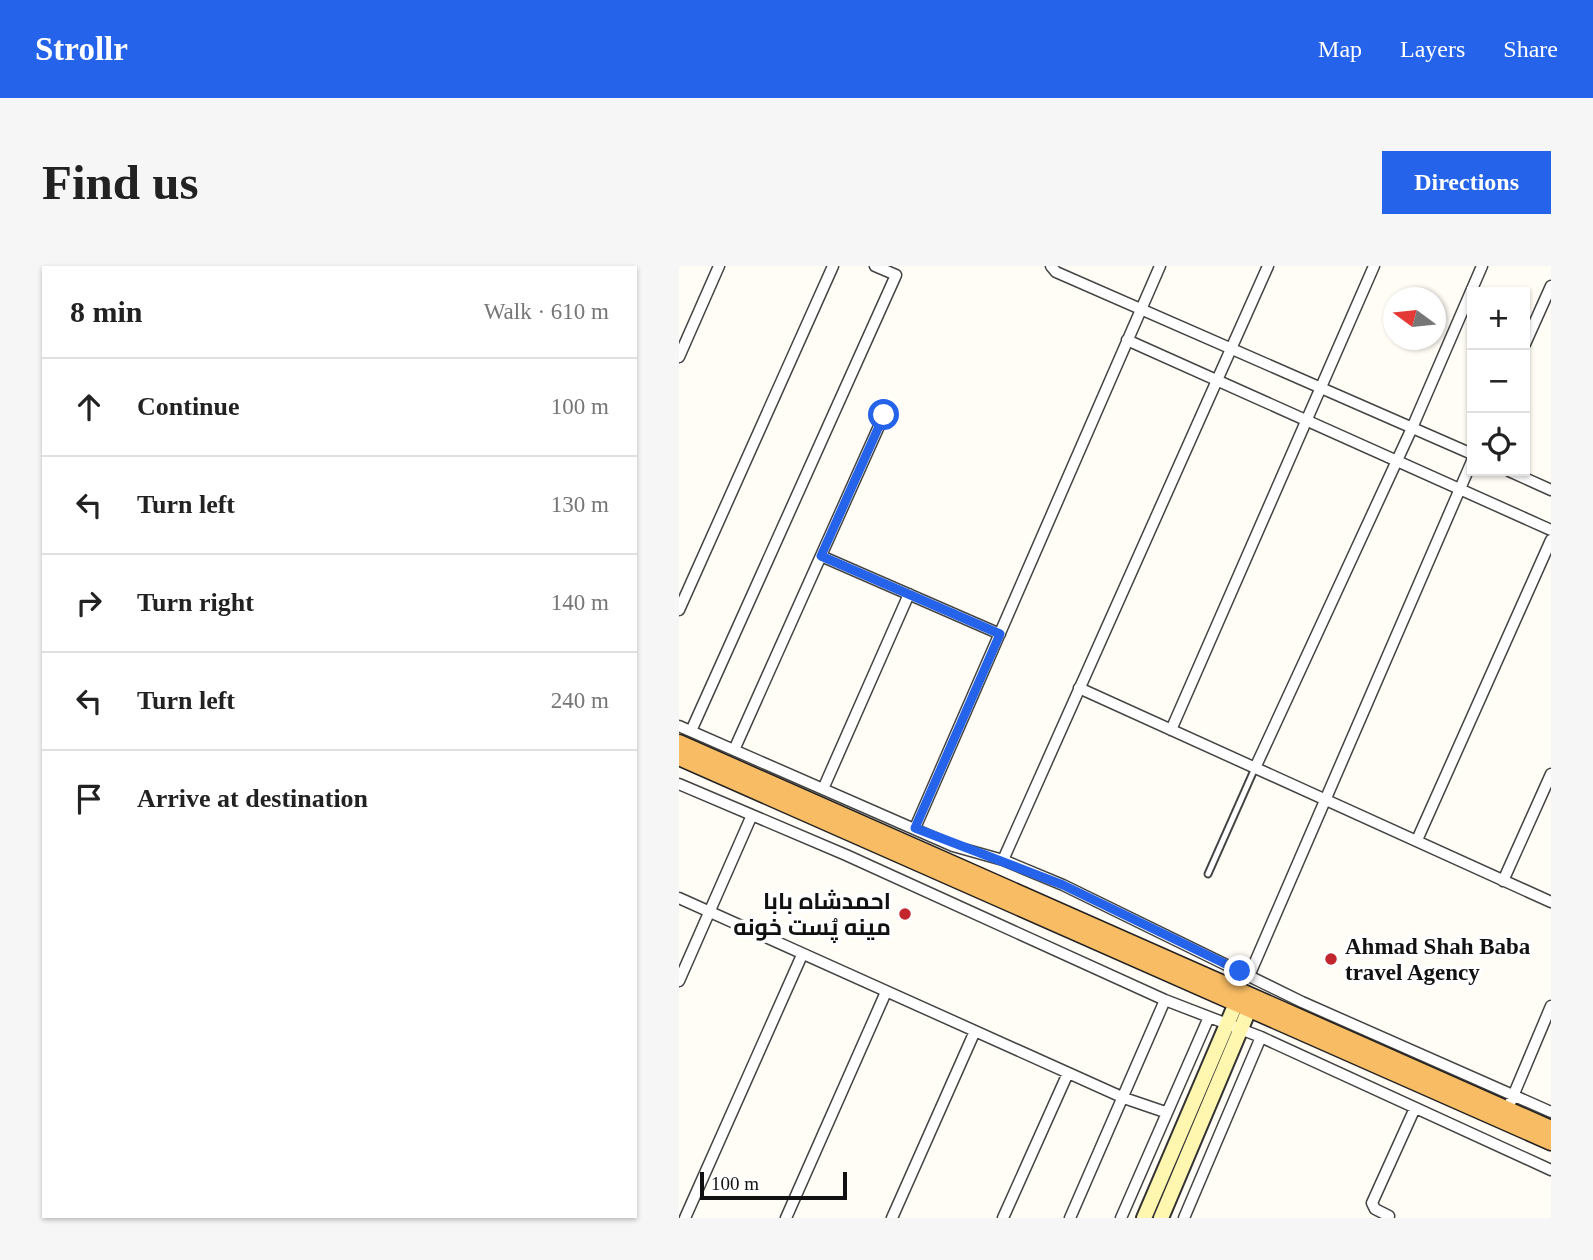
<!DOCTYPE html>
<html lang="en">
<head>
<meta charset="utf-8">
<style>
	body { margin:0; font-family:"Times New Roman",Cairo,serif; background:#f6f6f6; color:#222 }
	.controls { position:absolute; right:21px; top:21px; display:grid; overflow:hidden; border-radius:0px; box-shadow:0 2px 5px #0004 }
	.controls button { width:63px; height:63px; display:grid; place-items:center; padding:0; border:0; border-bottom:2px solid #e0e0e0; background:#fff; color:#222; font:35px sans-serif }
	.compass { position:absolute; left:704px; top:21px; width:63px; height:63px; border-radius:50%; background:#fff; box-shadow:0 2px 5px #0004; rotate:285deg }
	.scale { position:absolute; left:21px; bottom:18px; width:147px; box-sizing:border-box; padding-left:7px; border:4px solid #111; border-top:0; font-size:19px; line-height:24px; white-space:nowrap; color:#111; -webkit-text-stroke:5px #fff; paint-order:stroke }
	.stop { position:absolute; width:21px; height:21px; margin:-16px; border:5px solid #2563eb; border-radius:50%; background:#fff }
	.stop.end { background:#2563eb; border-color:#fff; box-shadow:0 2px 7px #0008 }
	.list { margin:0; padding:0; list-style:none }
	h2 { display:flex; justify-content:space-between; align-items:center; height:91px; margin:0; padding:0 28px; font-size:30px }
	h2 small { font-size:23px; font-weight:400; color:#767676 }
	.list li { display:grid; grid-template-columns:46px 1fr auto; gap:21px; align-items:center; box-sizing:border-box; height:98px; padding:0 28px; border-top:2px solid #e0e0e0 }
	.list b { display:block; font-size:26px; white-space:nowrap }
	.list em { font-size:23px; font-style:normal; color:#767676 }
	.icon { flex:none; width:38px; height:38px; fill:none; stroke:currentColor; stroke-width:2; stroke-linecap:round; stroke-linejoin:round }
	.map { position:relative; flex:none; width:872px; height:952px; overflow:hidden; border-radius:0px }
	header { display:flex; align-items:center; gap:42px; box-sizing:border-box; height:98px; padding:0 35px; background:#2563eb; color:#fff }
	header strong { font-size:33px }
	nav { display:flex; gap:38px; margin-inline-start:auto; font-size:24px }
	.intro { display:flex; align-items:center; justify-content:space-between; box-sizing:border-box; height:168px; padding:0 42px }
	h1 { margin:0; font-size:49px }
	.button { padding:18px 32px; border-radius:0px; background:#2563eb; color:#fff; font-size:24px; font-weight:700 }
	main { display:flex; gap:42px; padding:0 42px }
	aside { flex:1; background:#fff; border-radius:0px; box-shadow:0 2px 5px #0004 }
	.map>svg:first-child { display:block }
</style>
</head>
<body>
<header>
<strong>Strollr</strong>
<nav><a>Map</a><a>Layers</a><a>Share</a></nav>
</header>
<div class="intro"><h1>Find us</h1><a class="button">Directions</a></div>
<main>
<aside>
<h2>8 min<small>Walk · 610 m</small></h2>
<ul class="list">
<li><svg class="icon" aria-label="ahead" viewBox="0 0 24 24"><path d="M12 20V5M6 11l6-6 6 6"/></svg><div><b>Continue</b></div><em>100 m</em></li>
<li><svg class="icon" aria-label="left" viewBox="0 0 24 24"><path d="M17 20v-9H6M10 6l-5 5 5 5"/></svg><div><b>Turn left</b></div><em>130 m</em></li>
<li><svg class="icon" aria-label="right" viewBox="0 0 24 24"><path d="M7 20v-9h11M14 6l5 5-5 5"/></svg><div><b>Turn right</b></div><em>140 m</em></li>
<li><svg class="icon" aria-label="left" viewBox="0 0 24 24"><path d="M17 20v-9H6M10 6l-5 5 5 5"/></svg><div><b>Turn left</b></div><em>240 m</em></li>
<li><svg class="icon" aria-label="arrive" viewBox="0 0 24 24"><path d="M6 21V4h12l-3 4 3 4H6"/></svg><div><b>Arrive at destination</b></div></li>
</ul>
</aside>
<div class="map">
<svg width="872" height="952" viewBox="0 0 872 952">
	<rect width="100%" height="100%" fill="#fffdf5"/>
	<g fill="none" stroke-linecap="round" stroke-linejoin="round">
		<defs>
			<path id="service" d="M529 608 576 502"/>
			<path id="minor" d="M372 0 377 6 793 188
				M448 74 872 264
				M846 78 872 20
				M0 91 40 0
				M830 205 872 224
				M142 290 321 368
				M0 344 154 0
				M400 422 872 636
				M0 460 274 580 324 594 384 619 623 736 872 846
				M492 464 695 0
				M12 465 217 9 196 0
				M55 484 205 149
				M576 502 733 162 803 0
				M0 518 167 589 486 734 582 771 872 904
				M144 523 230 328
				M236 562 481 0
				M738 574 872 274
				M324 594 589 0
				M824 615 872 508
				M0 632 445 832 486 846
				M570 710 793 195
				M0 715 73 549
				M829 842 872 740
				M6 952 123 689
				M107 952 207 726
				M213 952 296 765
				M324 952 389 807
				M391 952 486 734
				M442 952 530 751
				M505 952 582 771
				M709 952 710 950 696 943 693 937 736 842"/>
			<path id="secondary" d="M465 952 561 728
				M482 952 574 734"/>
			<path id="trunk" d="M0 477 872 863
				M0 491 872 876"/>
		</defs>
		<use href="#service" stroke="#444" stroke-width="9"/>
		<use href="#minor" stroke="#444" stroke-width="13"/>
		<use href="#secondary" stroke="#333" stroke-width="18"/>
		<use href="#trunk" stroke="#222" stroke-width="19"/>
		<use href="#service" stroke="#fff" stroke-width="5"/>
		<use href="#minor" stroke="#fff" stroke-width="10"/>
		<use href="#secondary" stroke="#fff6b0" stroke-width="14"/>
		<use href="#trunk" stroke="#f7bc64" stroke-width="16"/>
	</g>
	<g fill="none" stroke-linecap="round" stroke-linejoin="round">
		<path stroke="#2563eb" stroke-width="9" d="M205 149 142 290 321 368 236 562 384 619 561 705"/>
	</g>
	<g fill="#c4262e" stroke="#fff" stroke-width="2.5">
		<circle cx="226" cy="648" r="7"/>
		<circle cx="652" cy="693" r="7"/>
	</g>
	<g text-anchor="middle" stroke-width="7" stroke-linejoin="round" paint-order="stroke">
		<g font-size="23" font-weight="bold" fill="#111" stroke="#fff" text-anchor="end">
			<text x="212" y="643">احمدشاه بابا<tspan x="212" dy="26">مینه پُست خونه</tspan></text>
			<text x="666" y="688" text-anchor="start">Ahmad Shah Baba<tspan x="666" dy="26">travel Agency</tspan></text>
		</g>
	</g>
</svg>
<div class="controls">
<button>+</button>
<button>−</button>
<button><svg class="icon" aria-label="locate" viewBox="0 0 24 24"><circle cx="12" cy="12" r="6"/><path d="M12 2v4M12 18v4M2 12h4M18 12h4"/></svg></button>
</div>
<svg class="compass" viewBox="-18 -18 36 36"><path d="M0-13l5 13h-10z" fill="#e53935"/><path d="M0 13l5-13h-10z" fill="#767676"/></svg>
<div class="scale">100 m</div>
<div class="stop" style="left:205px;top:149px"></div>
<div class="stop end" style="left:561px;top:705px"></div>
</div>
</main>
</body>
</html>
